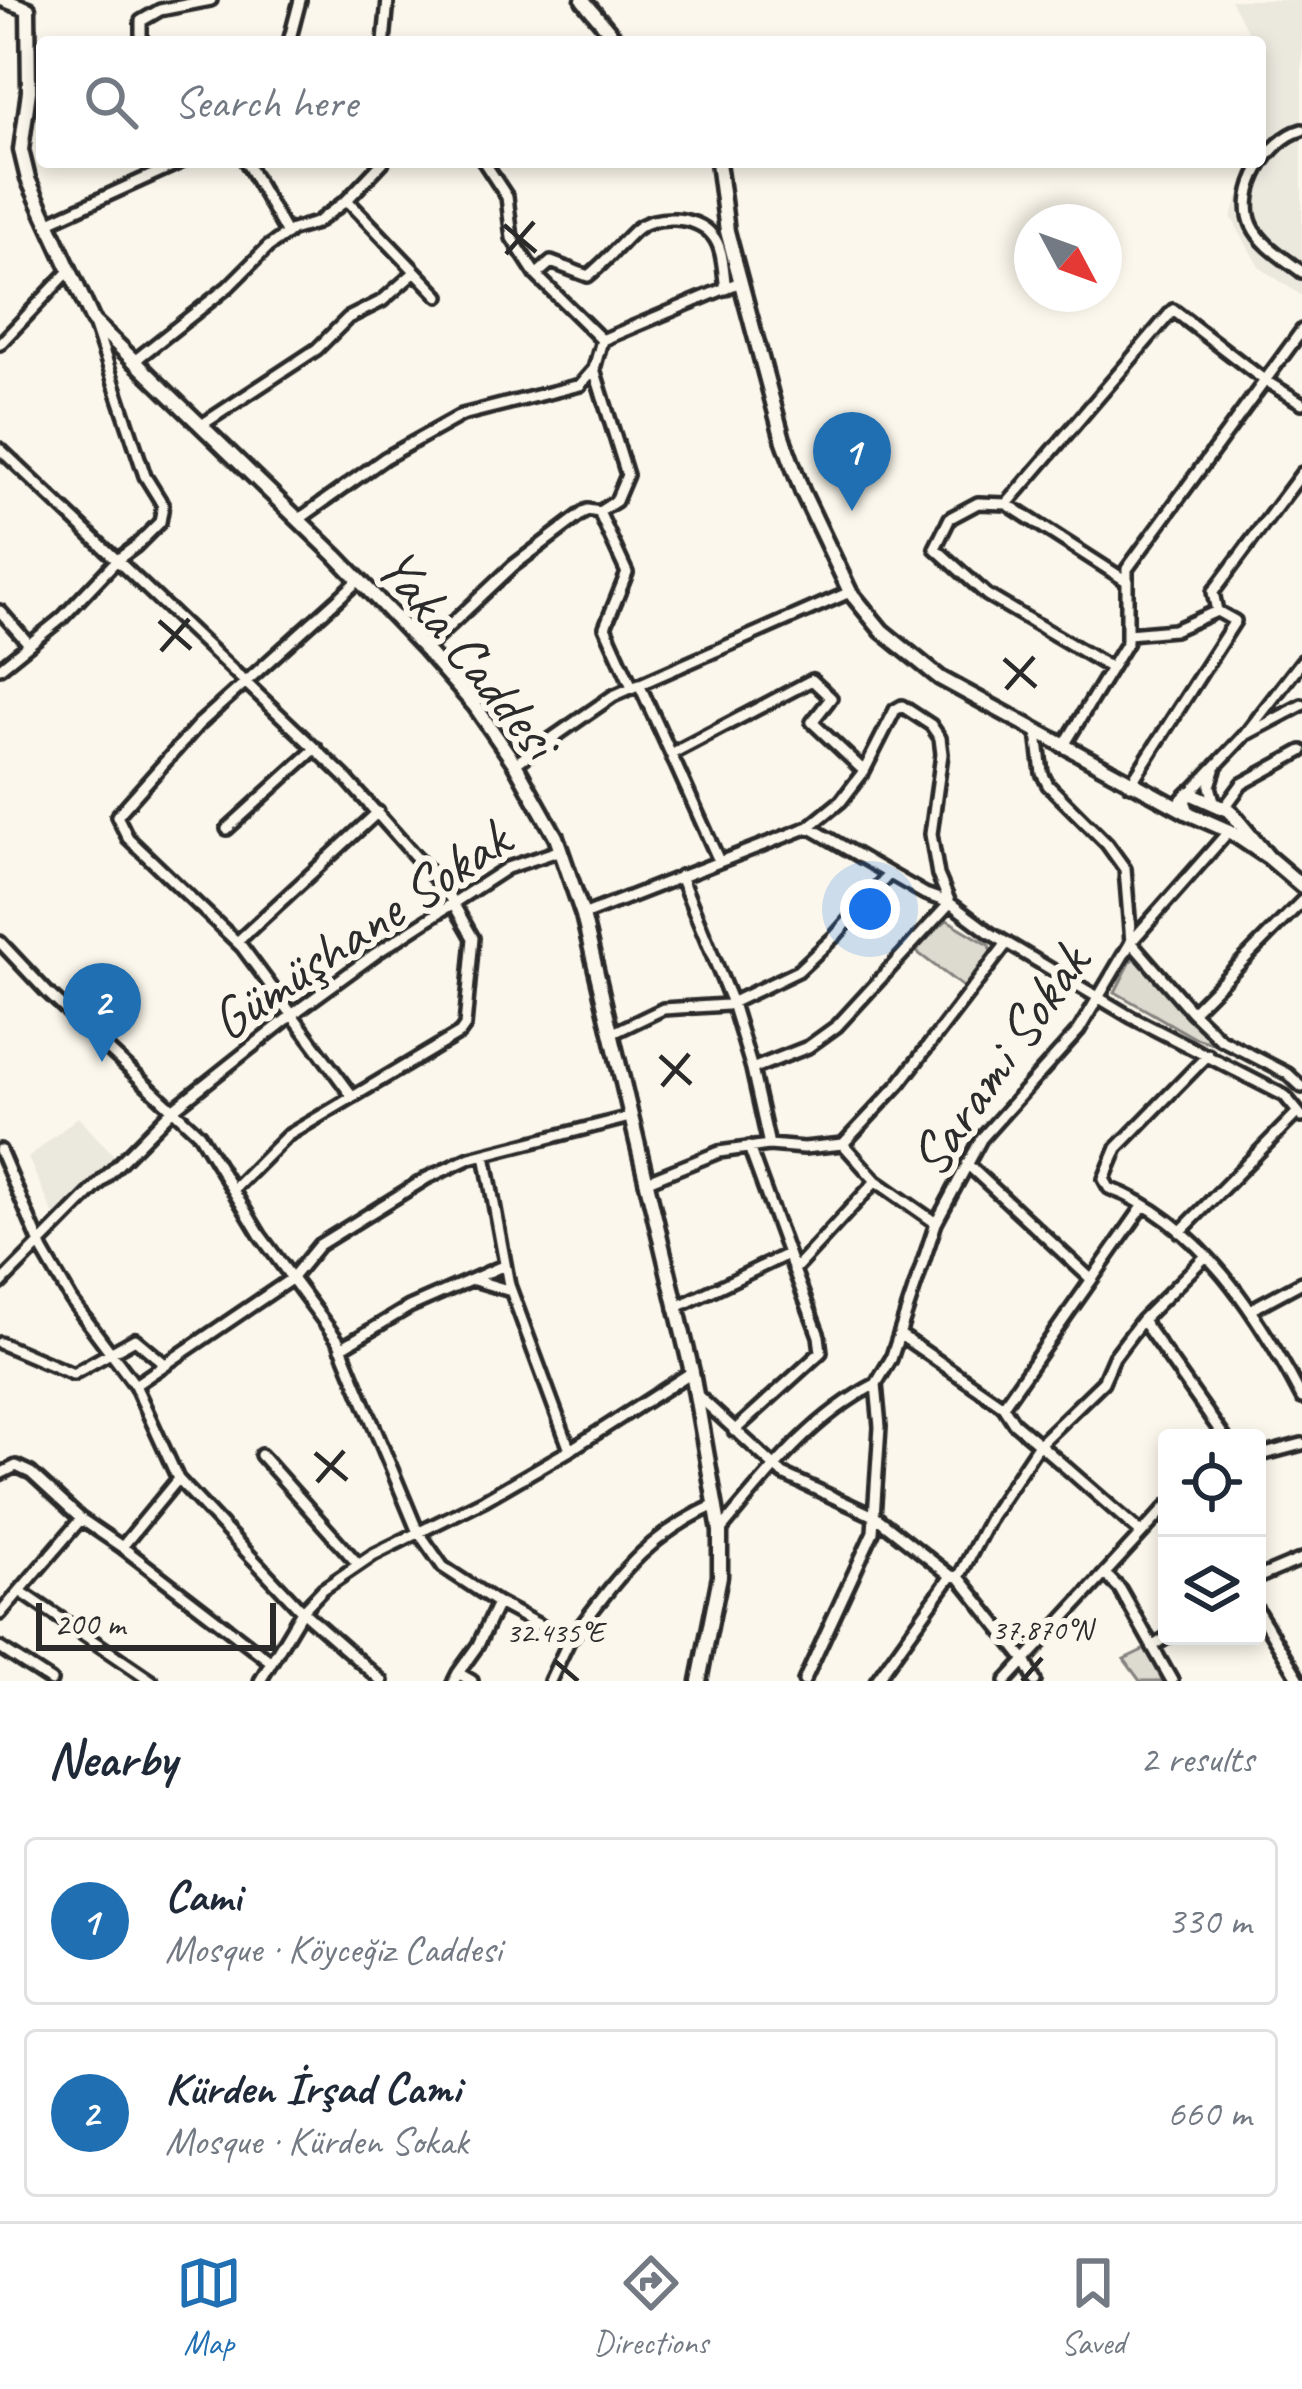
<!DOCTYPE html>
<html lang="en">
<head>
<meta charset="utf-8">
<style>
	body { margin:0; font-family:Caveat,sans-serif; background:#f6f6f7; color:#1f2937 }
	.controls { position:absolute; right:36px; bottom:36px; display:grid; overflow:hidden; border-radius:12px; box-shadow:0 6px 18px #0003 }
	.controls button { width:108px; height:108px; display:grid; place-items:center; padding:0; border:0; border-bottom:3px solid #e0e1e3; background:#fff; color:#1f2937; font:60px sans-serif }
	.compass { position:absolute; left:1014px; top:204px; width:108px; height:108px; border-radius:50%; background:#fff; box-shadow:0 6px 18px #0003; rotate:131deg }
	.scale { position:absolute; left:36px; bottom:30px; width:240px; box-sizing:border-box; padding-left:12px; border:6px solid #2b2b2b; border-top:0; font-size:33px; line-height:42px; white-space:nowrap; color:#2b2b2b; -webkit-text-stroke:9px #fbf7ec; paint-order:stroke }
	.you { position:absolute; left:870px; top:909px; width:42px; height:42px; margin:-30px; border:9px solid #fff; border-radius:50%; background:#1a73e8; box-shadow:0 0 0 18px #1a73e833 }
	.badge { display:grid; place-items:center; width:78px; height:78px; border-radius:50%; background:#1f6fb2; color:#fff; font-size:39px; font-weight:700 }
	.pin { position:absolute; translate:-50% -99px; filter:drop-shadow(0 3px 6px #0008) }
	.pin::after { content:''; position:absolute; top:63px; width:42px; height:36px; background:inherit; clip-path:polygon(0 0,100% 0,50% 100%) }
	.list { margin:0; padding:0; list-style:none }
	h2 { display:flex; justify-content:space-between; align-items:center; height:156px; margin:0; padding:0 48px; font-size:51px }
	h2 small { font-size:39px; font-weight:400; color:#747a83 }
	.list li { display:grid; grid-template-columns:78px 1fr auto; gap:36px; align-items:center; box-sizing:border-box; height:168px; margin:0 24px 24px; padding:0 24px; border:3px solid #e0e1e3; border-radius:12px }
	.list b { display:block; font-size:45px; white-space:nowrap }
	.list p { margin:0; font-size:39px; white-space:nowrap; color:#747a83 }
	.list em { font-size:39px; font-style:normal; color:#747a83 }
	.icon { flex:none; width:66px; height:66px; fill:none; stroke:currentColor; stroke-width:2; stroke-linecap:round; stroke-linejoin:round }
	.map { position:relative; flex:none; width:1302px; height:1681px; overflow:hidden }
	.search { position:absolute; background:#fff; box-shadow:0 6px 18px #0003; left:36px; right:36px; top:36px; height:132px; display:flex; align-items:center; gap:30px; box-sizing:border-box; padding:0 42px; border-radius:12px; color:#747a83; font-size:45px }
	.sheet { height:540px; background:#fff }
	nav { display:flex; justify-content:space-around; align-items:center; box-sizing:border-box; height:168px; border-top:3px solid #e0e1e3; background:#fff; font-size:33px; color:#747a83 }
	nav a { display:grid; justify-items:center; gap:6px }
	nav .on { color:#1f6fb2 }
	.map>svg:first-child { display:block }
</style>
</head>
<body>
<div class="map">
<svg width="1302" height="1681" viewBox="0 0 1302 1681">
	<rect width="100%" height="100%" fill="#fbf7ec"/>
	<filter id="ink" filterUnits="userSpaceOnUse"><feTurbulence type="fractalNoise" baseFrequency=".00833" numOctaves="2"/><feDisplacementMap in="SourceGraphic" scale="24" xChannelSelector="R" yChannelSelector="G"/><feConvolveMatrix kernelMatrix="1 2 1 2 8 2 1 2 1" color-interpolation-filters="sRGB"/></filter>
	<g filter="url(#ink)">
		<path fill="#ebe8de" d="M1230 0H1302V296L1259 267 1231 217 1251 162H1260V109L1266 63 1260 42H1254Z
			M78 1117 115 1157V1164L56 1220 28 1158Z"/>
		<path fill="#dddad0" stroke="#84827e" stroke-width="3" d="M947 920 989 945 991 952 967 990 914 950Z
			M1132 959H1138L1223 1047 1193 1037 1115 992Z
			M1147 1648 1166 1681H1140L1124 1659Z"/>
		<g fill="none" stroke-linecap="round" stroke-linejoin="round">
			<defs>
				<path id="street" d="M141 42V21L160 10 211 0
					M289 42 300 0
					M384 42 388 0
					M601 42 610 33
					M1302 130C1269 139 1237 191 1252 225 1261 245 1285 259 1302 272
					M246 162 287 234
					M484 162 507 197 512 238 536 275 602 340 740 282
					M347 200 439 296
					M47 223 181 162
					M536 275 551 262 588 276C606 262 619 245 635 230 654 214 696 215 712 235 724 248 723 272 726 289
					M0 344 68 272
					M133 362 228 287 268 247 292 230 316 223 347 200 383 162
					M594 369 627 475 616 501 599 512 627 573 605 627 632 687
					M200 426 317 349 348 318 382 301 414 273
					M0 449 344 776 446 891 473 938 465 1026 460 1033 287 1136 235 1188
					M1007 504 1173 310 1264 380 1302 403
					M298 520 385 458 462 415 580 385 594 369 602 340
					M0 611 29 644
					M1217 611 1213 592 1302 473
					M1128 634 1174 630 1217 611 1235 621 1130 785
					M425 649 513 566 587 510 599 512
					M0 668 62 618 117 560 136 546 160 522 163 505 145 476 95 326
					M1111 668 987 595 935 548 950 518 978 503 1007 504 1125 580
					M639 684 671 754
					M1037 733 1042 773 1048 785 1107 844 1125 869 1131 942 1192 1012 1302 901
					M1249 733 1302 705
					M1063 747 1127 642V569L1302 330
					M515 764 613 696 850 592
					M1190 793 1244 736 1302 661
					M1214 801 1210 786 1215 770
					M1225 807 1242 784 1302 751
					M809 827 925 894 950 903 837 1026 808 1047 752 1069 769 1145 804 1148 843 1144 900 1083 1007 943
					M227 829 316 748
					M719 861 671 754 812 680 831 698 812 722 864 771
					M680 876 732 1003 752 1069
					M583 915 809 827 841 801 864 771 895 710 902 706 931 725 940 738 942 754 931 834 938 875 950 903 990 933 1131 1017 1285 1096 1302 1117
					M0 942 48 993 199 1134 260 1235 339 1342 417 1530 443 1567 498 1603 569 1641C617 1580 642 1538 715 1505
					M237 942 378 812
					M1192 1012 1220 1039 1288 1074 1302 1087
					M611 1034 663 1009 727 1005 798 971 836 935 889 874
					M1208 1055 1117 1148 1104 1179 1109 1188C1200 1222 1259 1316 1302 1398
					M353 1097 242 947 128 838 117 816 198 725 359 580
					M843 1144 876 1181 936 1223
					M749 1147 794 1270 876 1181
					M0 1150 43 1251 72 1301 135 1385 178 1479 302 1611 382 1681
					M485 1155 509 1285 570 1450 692 1372
					M967 1164 1091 1279
					M645 1182 719 1152 769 1145
					M1180 1232 1298 1112
					M1205 1257 1142 1320 1225 1438
					M474 1280 511 1291
					M0 1284 171 1111 301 1008 375 954 507 868 561 850
					M675 1308 788 1254
					M1250 1310 1302 1282
					M899 1334 1003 1406 1144 1205
					M0 1343 73 1374 135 1339 166 1365
					M341 1348 409 1307 505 1265
					M135 1385 291 1279 319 1245 427 1178 470 1158 630 1117
					M696 1394 783 1474 876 1517 951 1576 959 1577 1025 1660 1035 1681
					M734 1431 821 1352 819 1336 794 1270
					M261 1455 358 1564
					M1257 1456 1302 1444
					M0 1474 16 1466 31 1473 81 1519 122 1547 178 1479
					M720 1531C767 1475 810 1418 876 1384
					M1140 1532 1039 1444 1103 1382 1114 1357 1142 1320
					M122 1547 270 1661
					M1106 1575 1120 1589 1172 1681
					M959 1577 991 1516 1039 1444 1014 1423 1003 1406
					M1257 1578 1302 1559
					M20 1591 152 1681
					M1257 1610 1300 1681
					M0 1614 81 1519
					M1153 1646 1169 1636
					M0 1648 51 1681
					M458 1673 478 1645 498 1603
					M260 1681 302 1611 323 1589 373 1555 484 1500 570 1450
					M454 1681 458 1673 472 1681
					M550 1681 569 1641
					M804 1681 873 1532 880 1427 876 1384 891 1359 936 1223 981 1139 1079 1030 1131 942 1229 831
					M876 1681 951 1576
					M1006 1681 1167 1506"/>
				<path id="secondary" d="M4 0 28 9 29 91 21 150 28 179 93 321 336 556 425 649 475 706 515 764 556 837 583 915 692 1372 720 1531V1576L699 1681
					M583 0 618 42
					M718 162 727 231 782 436 802 491 850 592 882 631 940 678 1188 813
					M1190 793 1230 811 1268 857 1229 831 1188 813 1183 800Z
					M1268 857 1302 886"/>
			</defs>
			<use href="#street" stroke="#2b2b2b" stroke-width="18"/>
			<use href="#secondary" stroke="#2b2b2b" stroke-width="21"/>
			<use href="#street" stroke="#fbf7ec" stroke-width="9"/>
			<use href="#secondary" stroke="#fbf7ec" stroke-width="12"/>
		</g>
	</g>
	<path fill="none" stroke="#2b2b2b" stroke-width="4.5" d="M504 225 536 252M506 254 534 222M159 621 191 649M161 651 189 619M1004 659 1036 687M1006 689 1034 657M660 1056 691 1084M662 1086 689 1054M315 1453 347 1480M317 1482 344 1451M555 1661 578 1681M1022 1681 1042 1658"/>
	<g text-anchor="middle" stroke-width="12" stroke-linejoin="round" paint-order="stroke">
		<g font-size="57" fill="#2b2b2b" stroke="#fbf7ec">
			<text transform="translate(469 652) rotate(51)" y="20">Yaka Caddesi</text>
			<text transform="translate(359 929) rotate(-34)" y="20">Gümüşhane Sokak</text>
			<text transform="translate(998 1060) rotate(-55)" y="20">Sarami Sokak</text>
		</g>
	</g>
	<g font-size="30" text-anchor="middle" fill="#2b2b2b" stroke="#fbf7ec" stroke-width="12" stroke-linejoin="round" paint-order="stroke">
		<text x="1042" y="1639">37.870°N</text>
		<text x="555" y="1642">32.435°E</text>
	</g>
</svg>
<div class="controls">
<button><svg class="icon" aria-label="locate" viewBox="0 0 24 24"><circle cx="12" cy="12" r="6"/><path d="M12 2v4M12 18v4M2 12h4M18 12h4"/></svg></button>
<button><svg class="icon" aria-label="layers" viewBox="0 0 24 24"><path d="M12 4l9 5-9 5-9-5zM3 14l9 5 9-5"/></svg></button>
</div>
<svg class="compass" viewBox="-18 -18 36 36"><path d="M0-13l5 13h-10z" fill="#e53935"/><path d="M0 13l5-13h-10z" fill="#747a83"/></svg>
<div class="scale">200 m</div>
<div class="you"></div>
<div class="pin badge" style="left:852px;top:511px">1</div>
<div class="pin badge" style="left:102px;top:1062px">2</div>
<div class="search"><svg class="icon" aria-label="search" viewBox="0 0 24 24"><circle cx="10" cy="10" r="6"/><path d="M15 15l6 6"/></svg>Search here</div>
</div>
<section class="sheet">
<h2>Nearby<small>2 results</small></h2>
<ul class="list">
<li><span class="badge">1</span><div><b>Cami</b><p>Mosque · Köyceğiz Caddesi</p></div><em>330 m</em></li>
<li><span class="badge">2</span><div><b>Kürden İrşad Cami</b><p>Mosque · Kürden Sokak</p></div><em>660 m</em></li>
</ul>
</section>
<nav>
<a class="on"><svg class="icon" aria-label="map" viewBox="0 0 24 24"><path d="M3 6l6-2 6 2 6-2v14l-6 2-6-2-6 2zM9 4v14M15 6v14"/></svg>Map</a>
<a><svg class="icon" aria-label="directions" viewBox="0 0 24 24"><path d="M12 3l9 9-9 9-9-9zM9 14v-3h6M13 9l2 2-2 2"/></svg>Directions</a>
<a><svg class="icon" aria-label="saved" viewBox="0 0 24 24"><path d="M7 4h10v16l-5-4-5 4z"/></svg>Saved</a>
</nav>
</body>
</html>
